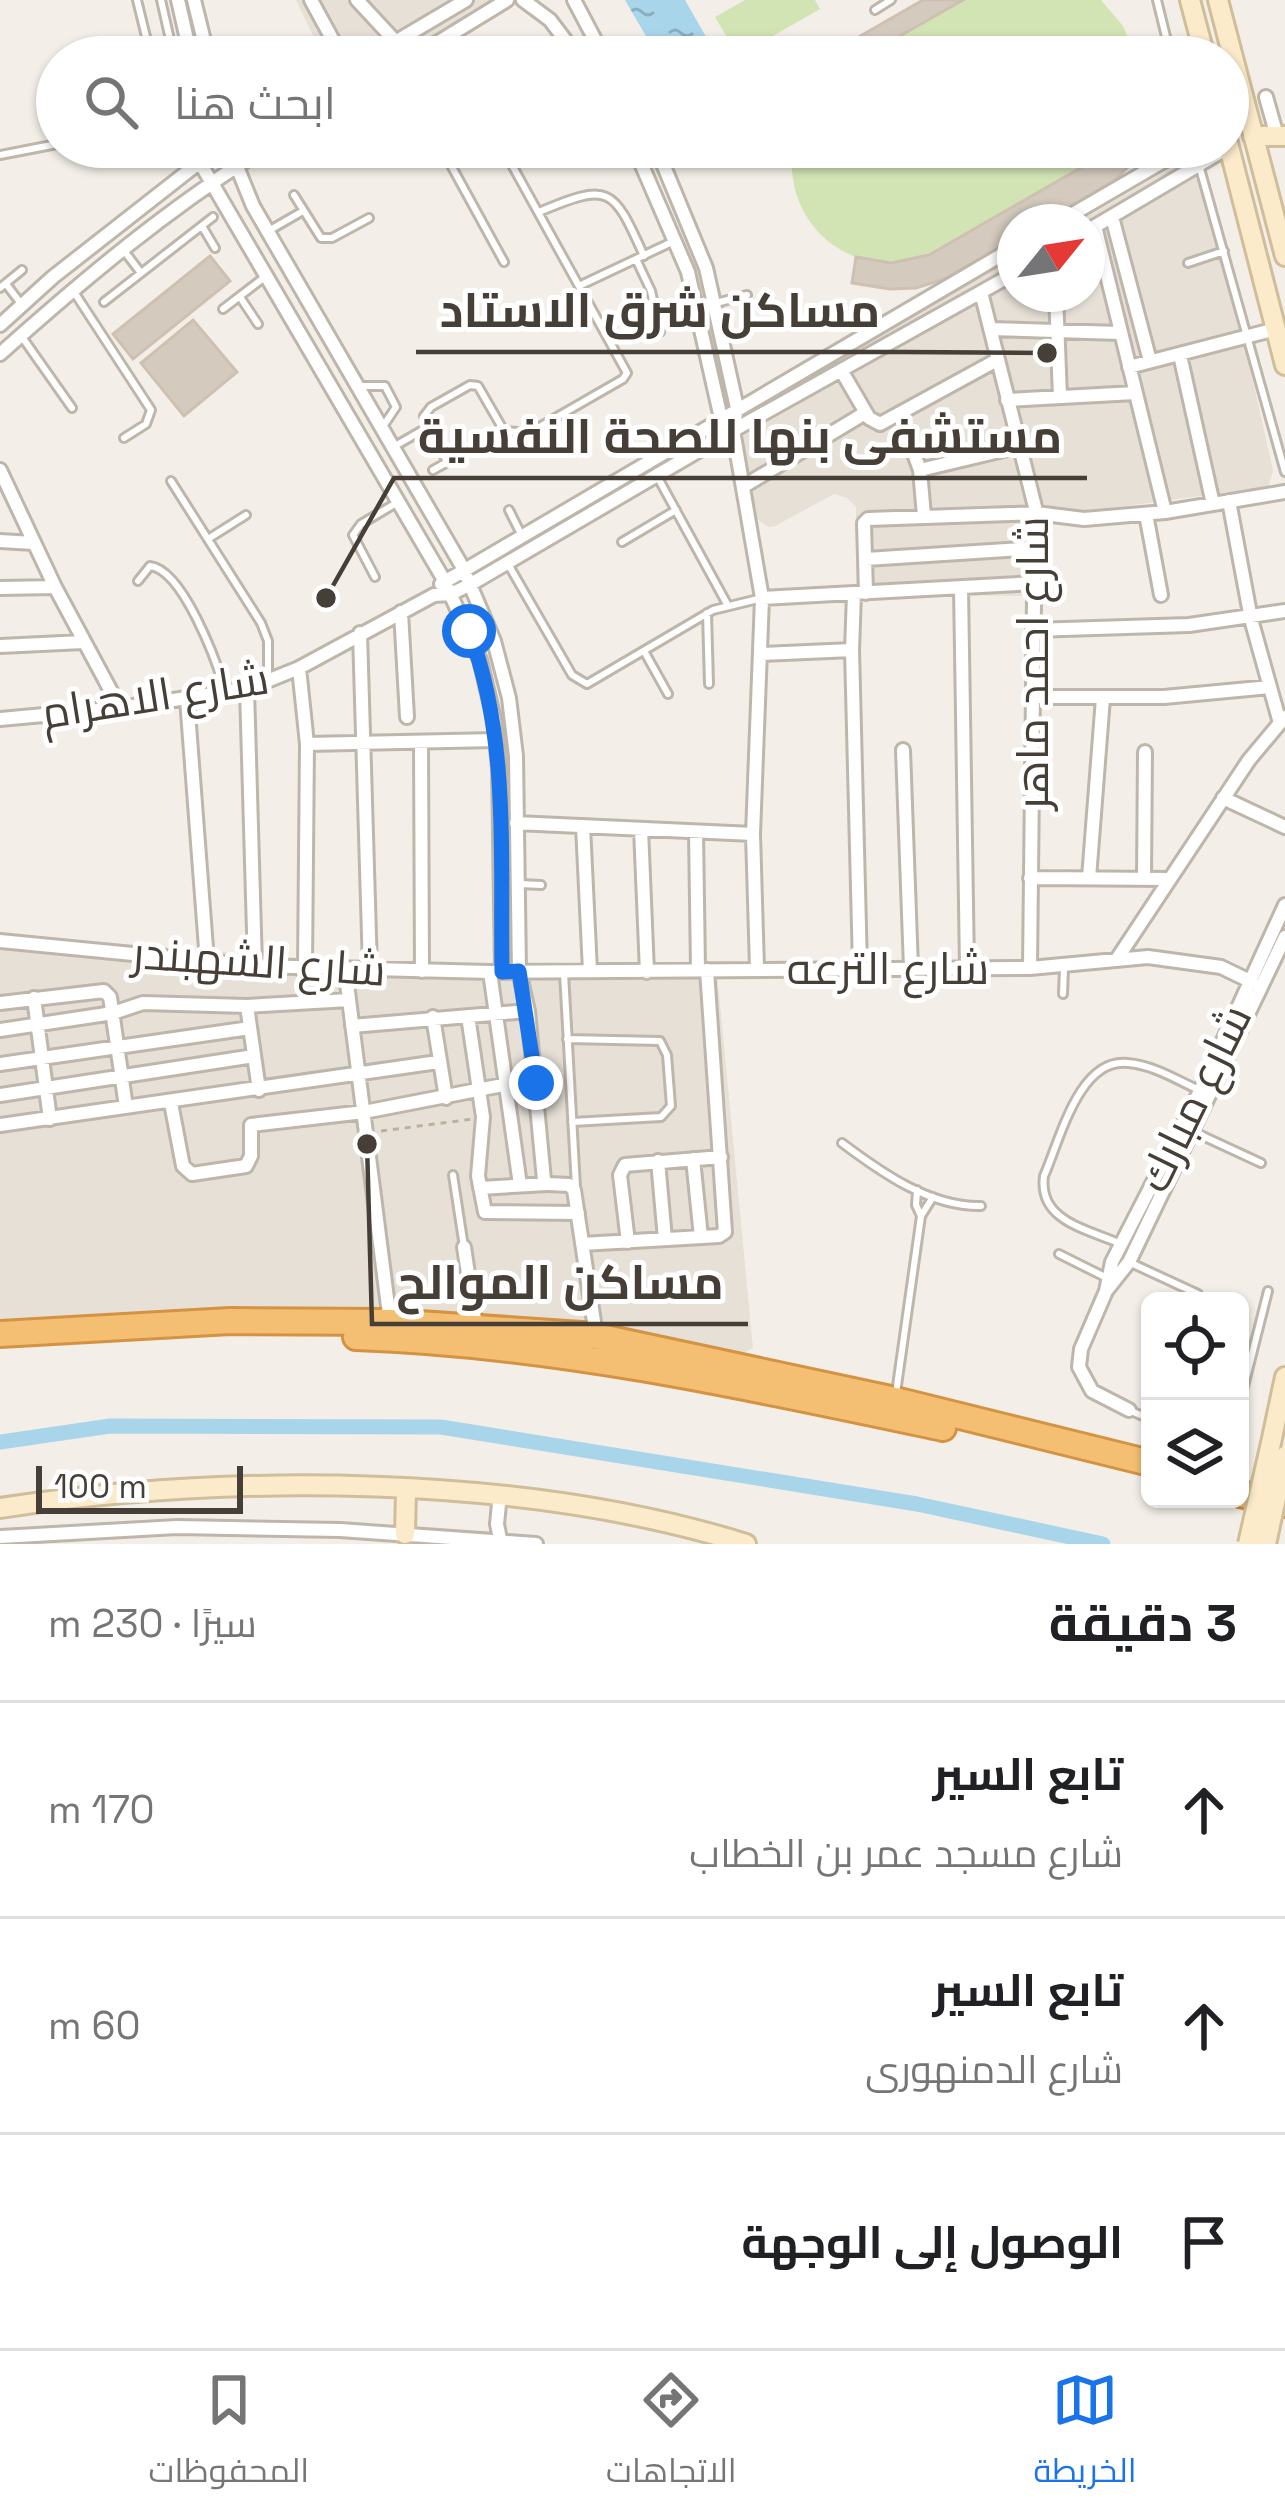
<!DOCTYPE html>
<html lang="ar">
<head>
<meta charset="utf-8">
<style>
	body { margin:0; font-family:"Space Grotesk",Cairo,sans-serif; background:#f2f2f2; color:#202124; direction:rtl }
	.controls { position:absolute; right:36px; bottom:36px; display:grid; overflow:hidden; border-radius:18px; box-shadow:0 3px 9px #0004 }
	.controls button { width:108px; height:108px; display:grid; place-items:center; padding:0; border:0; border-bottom:3px solid #e0e0e0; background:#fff; color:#202124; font:60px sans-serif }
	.compass { position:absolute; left:997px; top:204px; width:108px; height:108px; border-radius:50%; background:#fff; box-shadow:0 3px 9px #0004; rotate:60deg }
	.scale { position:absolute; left:36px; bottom:30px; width:207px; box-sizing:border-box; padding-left:12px; border:6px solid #463f37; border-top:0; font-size:33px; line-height:42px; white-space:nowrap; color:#463f37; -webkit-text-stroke:9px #fff; paint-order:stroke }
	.stop { position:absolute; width:36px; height:36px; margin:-27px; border:9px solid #1a73e8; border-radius:50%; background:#fff }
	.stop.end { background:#1a73e8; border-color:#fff; box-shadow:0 3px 12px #0008 }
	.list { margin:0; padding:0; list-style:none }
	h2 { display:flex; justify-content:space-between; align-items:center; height:156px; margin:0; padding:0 48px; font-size:51px }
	h2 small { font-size:39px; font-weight:400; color:#757577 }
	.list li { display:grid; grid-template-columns:78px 1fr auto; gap:36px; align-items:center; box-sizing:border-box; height:216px; padding:0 48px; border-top:3px solid #e0e0e0 }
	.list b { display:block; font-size:45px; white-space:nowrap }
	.list p { margin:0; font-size:39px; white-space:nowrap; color:#757577 }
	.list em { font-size:39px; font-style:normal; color:#757577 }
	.icon { flex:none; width:66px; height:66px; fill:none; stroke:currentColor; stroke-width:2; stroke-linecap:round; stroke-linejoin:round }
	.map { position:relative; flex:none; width:1285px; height:1544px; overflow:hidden; direction:ltr }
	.search { position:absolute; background:#fff; box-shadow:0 3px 9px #0004; left:36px; right:36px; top:36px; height:132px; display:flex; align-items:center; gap:30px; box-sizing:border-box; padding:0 42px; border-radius:66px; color:#757577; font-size:45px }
	.sheet { height:804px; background:#fff }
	nav { display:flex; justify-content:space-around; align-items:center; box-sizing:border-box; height:168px; border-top:3px solid #e0e0e0; background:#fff; font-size:33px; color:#757577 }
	nav a { display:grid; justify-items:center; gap:6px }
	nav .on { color:#1a73e8 }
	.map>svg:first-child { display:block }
</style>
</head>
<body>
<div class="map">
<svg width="1285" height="1544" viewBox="0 0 1285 1544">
	<defs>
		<pattern id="water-ripples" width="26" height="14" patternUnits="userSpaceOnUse" patternTransform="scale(3)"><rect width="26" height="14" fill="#a9d5eb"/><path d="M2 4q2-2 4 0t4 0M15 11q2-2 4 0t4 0" fill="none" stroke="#8baebf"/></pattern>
	</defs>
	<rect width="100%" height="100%" fill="#f3efe8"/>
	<path fill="#e6e0d7" d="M296 0H493L397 57H323Z
		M1199 158 1205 164 1273 471 1268 487 1051 516 1042 521 1041 580 1023 596 865 594 856 585V507L847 498 834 494 775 526 768 527 757 519 736 419 743 411 1015 257V294H1087V222H1077L1184 161Z
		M0 934 326 960 512 966 707 963 717 973 753 1348 739 1355 589 1321 476 1315 225 1316 0 1325Z"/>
	<path fill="#d2e4b4" d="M745 0H815L820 9 738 56 715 17Z
		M923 0H1101L1123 26 1136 57H824Z
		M793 147H1148L1114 181 1043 222H1015V238C956 272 923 298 852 283L856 257C810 240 786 194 793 147Z"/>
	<path fill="url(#water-ripples)" d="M625 0H685L717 56 658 57Z"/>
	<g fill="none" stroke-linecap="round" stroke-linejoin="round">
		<path stroke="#a9d5eb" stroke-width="15" d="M0 1442 110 1426 441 1427 917 1504 1103 1544"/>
	</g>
	<path fill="#d4cabe" stroke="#cec1b2" stroke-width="3" d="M923 0H963L863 57H824Z
		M1110 147H1148L1114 181 1043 222H1015V238L947 278 916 288 890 289 852 283 856 257 891 263 929 255 1096 159Z
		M210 256 230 281 133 359 113 334Z
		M193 320 237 372 184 416 141 363Z"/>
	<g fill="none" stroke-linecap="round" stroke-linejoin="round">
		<defs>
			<path id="lane" d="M137 0 151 57
				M161 0 174 57
				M1157 0 1171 57
				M875 10 891 0
				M441 147 504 262
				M0 155 57 144
				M1199 165 1285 472
				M294 195 321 238H332L369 218
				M539 212C610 182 613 187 644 256
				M202 226 215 248
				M270 230 303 211
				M125 252 141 273
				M636 259 651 291 660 332
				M1188 263 1224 251
				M6 284 22 305
				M581 285 672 242
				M0 288 22 270
				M74 292 151 410 146 424 124 438
				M240 297 258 324
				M104 302 213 217
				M716 303 747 295
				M223 309 266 276
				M22 337 72 408
				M361 386H385L396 407 384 425
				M395 446 428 427
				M447 462 424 416 431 407 470 385 478 386 504 431
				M433 470 504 431 529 433 623 379 627 373 502 147
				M657 476 727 604
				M171 481 261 623 268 641V678
				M509 510 521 534
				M208 539 246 515
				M622 542 676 510
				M508 564 572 675 587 684 713 610 758 599
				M375 577 353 535 361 524 398 502
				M138 581 150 566C183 570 216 660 225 690
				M707 613 709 684
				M644 651 668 694
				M520 884 541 885
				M564 973 576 1187
				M1063 994 1064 968
				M567 1039 660 1041 667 1055 671 1106 661 1117 572 1122
				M1194 1132 1261 1163
				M842 1143C882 1173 930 1207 981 1206
				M453 1175 464 1247
				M921 1216 933 1197
				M1121 1244C1087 1229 1038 1221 1044 1176 1060 1140 1079 1057 1128 1063 1153 1065 1177 1080 1199 1090
				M1059 1254 1107 1278
				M1131 1263 1198 1294
				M896 1393 921 1216 916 1205 917 1190
				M1240 1402 1268 1291
				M1131 1411 1150 1419"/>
			<path id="street" d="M178 0 191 57
				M194 0 208 57
				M311 0 342 57
				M357 0 396 42
				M523 0 550 20 578 57
				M574 0 604 57
				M370 57 466 0
				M414 57 507 0
				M1266 97 1277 136
				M229 147 253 206 463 568 494 641 509 698 516 756 519 971 528 1011 544 1180 548 1184 569 1185 574 1190 596 1335
				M634 147 688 272 722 423
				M656 147 706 268 737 408 733 430 762 598 753 834 757 968
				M199 161 444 580 480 660 494 719 499 768 502 972
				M1112 217 1150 361
				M1059 222 1188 147
				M1095 226 1165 512
				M1087 231 1229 147
				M981 292 1035 507 1030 968
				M1056 294 1060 397
				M0 325 53 277 219 147
				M990 329 1120 333
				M0 354C84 279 171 206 267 147
				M1180 355 1213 504
				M1129 367 1276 329
				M841 370 869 418 880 424 997 360
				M1007 400 1135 393
				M900 416 920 470 924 516
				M0 470 55 587
				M920 470 1020 446
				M744 486 865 413
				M1229 501 1251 619 1280 723
				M1146 514 1161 595
				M0 541 33 543
				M866 559 1036 548
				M441 584 1015 247
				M0 588 55 587 120 708
				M961 588 967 967
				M866 593 864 523 868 519 1036 513 1084 519 1165 512 1285 492
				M854 594 852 650 860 967
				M762 598 1035 583
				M401 612 407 717
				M1033 630 1189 625 1285 611
				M360 633 370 969
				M0 646 83 642
				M761 654 852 650
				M299 668 307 744 305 968
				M247 689 255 966
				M1033 697H1164L1270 687
				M187 699 207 961
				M0 719 120 708 247 689 299 668 434 595 451 594 471 584 741 426 1015 273
				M421 743 422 971
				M307 744 496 740
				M903 750 911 968
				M1223 798 1285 827
				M516 823 753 834
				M583 826 590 971
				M641 829 647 972
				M696 832 698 970
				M1030 878 1170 879
				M1089 878 1103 698
				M1144 878 1145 752
				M0 941 255 966 490 972 1030 968 1148 957 1221 967 1252 982
				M1117 959 1249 760 1285 717
				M345 968 390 1322
				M490 972 520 1185
				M34 998 50 1119
				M0 1003 104 991 110 997 126 1107
				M247 1006 259 1090
				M468 1016 483 1117 478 1176 485 1212 578 1213
				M433 1017 446 1098
				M352 1026 528 1011
				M0 1030 113 1013 143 1003 247 1006 349 1000
				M0 1064 250 1028
				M0 1095 254 1056
				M171 1103 183 1166 192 1174 246 1166 251 1156V1125L364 1112 508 1084 536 1083
				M0 1125 438 1062
				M693 1159 701 1237
				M658 1161 665 1239
				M480 1188 547 1184
				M628 1242 620 1175 625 1165 721 1157
				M582 1244 719 1236 725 1232 707 970
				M464 1247 476 1326
				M1106 1291 1129 1262 1285 937
				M1129 1410 1092 1391 1079 1367 1081 1349 1106 1291 1112 1262 1200 1091 1285 905
				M500 1494 497 1524 501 1544
				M0 1537 177 1527 340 1530 536 1544"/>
			<path id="secondary" d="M1190 0 1205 57
				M1218 0 1285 256
				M1253 136H1285
				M1228 143 1285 365
				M1271 1443 1285 1377
				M0 1508C231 1473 523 1474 746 1544
				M405 1534 406 1491"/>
			<path id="highway" d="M0 1334 230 1321 390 1322 596 1336 895 1400 1150 1463
				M356 1337C555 1344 750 1387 943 1428
				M1240 1494 1285 1504"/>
		</defs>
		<use href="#lane" stroke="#beb6ab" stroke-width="12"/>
		<use href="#street" stroke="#beb6ab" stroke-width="18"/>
		<use href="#secondary" stroke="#d0be9a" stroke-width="24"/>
		<use href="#highway" stroke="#d39342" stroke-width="30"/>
		<path stroke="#beb09d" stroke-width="3" stroke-dasharray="6 6" stroke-linecap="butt" d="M381 1131 473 1119"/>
		<use href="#lane" stroke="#fff" stroke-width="6"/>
		<use href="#street" stroke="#fff" stroke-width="12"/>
		<use href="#secondary" stroke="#fbebca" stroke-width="18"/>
		<use href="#highway" stroke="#f4bf72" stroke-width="24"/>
		<defs>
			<path id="secondary-bridge" d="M1248 1544 1271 1443
				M1266 1544 1285 1456"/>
		</defs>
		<use href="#secondary-bridge" stroke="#d0be9a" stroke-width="24" stroke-linecap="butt"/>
		<use href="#secondary-bridge" stroke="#fbebca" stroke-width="18"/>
	</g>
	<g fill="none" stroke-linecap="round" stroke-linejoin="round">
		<path stroke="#1a73e8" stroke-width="15" d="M469 631C510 739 500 858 502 972L519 971 536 1083"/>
	</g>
	<g text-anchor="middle" stroke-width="10" stroke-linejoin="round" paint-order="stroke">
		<g font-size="45" fill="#463f37" stroke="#fff">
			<text transform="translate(1032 663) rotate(-90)" y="16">شارع احمد ماهر</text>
			<text transform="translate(155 695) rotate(-9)" y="16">شارع الاهرام</text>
			<text transform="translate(259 961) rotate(4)" y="16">شارع الشهبندر</text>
			<text x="888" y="984">شارع الترعه</text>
			<text transform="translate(1194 1098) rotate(-64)" y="16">شارع مبارك</text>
		</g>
	</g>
	<path fill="none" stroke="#463f37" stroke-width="4.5" d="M1047 353L904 352H416M326 598L394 478H1087M367 1144L372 1324H748"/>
	<g fill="#463f37" stroke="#fff" stroke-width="4.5">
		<circle cx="1047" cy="353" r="12"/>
		<circle cx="326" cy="598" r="12"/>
		<circle cx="367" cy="1144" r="12"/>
	</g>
	<g font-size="48" text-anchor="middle" font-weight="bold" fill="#463f37" stroke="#fff" stroke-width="10" stroke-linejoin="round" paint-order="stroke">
		<text x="660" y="327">مساكن شرق الاستاد</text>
		<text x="740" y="453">مستشفى بنها للصحة النفسية</text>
		<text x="560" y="1299">مساكن الموالح</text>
	</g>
</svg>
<div class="controls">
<button><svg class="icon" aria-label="locate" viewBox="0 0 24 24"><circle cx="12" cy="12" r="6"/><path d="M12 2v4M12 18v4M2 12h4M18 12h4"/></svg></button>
<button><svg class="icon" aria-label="layers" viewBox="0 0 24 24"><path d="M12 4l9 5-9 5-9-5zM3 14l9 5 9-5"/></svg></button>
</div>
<svg class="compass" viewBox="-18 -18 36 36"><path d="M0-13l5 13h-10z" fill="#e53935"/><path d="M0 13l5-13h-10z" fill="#757577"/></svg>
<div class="scale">100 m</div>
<div class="stop" style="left:469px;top:631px"></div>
<div class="stop end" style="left:536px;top:1083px"></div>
<div class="search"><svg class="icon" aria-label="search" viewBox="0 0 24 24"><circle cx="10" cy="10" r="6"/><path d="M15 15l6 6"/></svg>ابحث هنا</div>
</div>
<section class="sheet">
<h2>3 دقيقة<small>سيرًا · 230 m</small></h2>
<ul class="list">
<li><svg class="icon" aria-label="ahead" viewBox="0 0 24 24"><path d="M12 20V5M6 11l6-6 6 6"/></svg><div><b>تابع السير</b><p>شارع مسجد عمر بن الخطاب</p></div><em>170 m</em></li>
<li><svg class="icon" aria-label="ahead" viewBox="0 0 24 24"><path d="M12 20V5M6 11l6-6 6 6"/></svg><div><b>تابع السير</b><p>شارع الدمنهورى</p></div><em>60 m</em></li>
<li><svg class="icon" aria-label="arrive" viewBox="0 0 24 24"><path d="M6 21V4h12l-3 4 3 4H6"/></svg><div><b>الوصول إلى الوجهة</b></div></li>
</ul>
</section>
<nav>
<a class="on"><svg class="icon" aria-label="map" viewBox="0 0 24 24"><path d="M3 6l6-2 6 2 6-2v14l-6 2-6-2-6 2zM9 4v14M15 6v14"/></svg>الخريطة</a>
<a><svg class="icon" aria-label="directions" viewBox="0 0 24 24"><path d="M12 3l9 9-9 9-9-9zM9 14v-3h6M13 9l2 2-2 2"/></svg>الاتجاهات</a>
<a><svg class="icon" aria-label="saved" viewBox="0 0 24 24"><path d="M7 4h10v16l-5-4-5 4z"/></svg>المحفوظات</a>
</nav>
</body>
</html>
